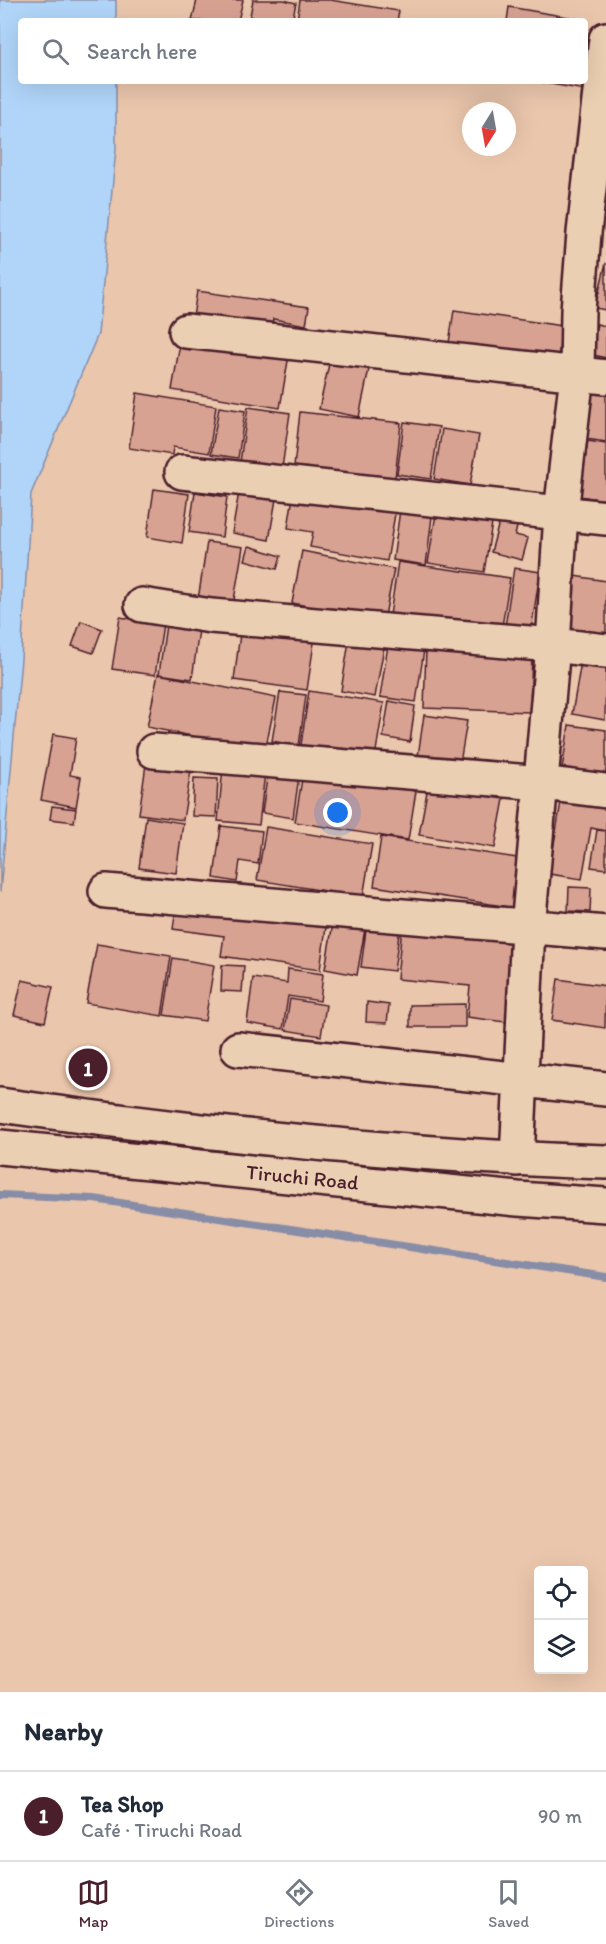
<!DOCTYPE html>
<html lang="en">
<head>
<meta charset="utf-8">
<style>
	body { margin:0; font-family:Itim,sans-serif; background:#f2f2f3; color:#1f2937 }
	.controls { position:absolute; right:18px; bottom:18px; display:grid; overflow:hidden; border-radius:6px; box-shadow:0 6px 24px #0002 }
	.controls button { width:54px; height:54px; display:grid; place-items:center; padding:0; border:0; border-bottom:2px solid #e0e1e3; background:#fff; color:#1f2937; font:30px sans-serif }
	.compass { position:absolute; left:462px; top:102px; width:54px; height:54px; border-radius:50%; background:#fff; box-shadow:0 6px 24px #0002; rotate:191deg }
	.you { position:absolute; left:338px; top:813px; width:21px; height:21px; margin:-15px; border:4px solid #fff; border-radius:50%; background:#1a73e8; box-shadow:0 0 0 9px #1a73e833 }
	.badge { display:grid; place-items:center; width:39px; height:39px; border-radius:50%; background:#4a1f2b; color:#fff; font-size:20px; font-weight:700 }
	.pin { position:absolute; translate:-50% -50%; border:3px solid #fff; box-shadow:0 2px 6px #0006 }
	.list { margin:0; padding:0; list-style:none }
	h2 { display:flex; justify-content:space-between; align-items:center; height:78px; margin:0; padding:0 24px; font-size:26px }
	h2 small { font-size:20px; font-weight:400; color:#747a83 }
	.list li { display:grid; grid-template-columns:39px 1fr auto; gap:18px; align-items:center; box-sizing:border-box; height:90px; padding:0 24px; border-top:2px solid #e0e1e3 }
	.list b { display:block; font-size:22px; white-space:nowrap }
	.list p { margin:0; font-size:20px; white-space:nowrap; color:#747a83 }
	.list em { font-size:20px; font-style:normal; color:#747a83 }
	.icon { flex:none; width:33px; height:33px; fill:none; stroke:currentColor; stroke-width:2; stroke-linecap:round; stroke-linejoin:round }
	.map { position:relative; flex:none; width:606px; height:1692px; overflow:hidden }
	.search { position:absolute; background:#fff; box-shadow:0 6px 24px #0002; left:18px; right:18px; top:18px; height:66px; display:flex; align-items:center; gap:15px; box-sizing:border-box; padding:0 21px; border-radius:6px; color:#747a83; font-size:22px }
	.sheet { height:168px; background:#fff }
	nav { display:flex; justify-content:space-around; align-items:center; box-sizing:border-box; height:84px; border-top:2px solid #e0e1e3; background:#fff; font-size:16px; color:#747a83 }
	nav a { display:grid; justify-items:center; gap:3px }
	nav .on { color:#4a1f2b }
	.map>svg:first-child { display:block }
</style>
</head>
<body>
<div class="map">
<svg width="606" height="1692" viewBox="0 0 606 1692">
	<rect width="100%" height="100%" fill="#eac6ac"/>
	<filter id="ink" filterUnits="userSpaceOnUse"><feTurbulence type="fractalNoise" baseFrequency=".0167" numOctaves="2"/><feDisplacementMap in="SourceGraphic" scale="12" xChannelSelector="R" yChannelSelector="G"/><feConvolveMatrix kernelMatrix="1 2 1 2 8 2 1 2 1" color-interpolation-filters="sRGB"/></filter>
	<g filter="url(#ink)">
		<path fill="#b0d5f9" stroke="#878ca7" stroke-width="1.5" d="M0 0H116V21H21V81H116V149L98 334 31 494 21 659 0 892Z"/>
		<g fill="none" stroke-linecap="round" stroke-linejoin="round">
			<path stroke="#878ca7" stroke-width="8" d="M0 1195 94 1199 606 1277"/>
		</g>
		<path fill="#d8a292" stroke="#4a1f2b" stroke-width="1.5" d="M197 0H243L238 21H192Z
			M253 0H284L296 3 292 21H249Z
			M300 0H330L399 11 397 21H297Z
			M509 7 579 19V21H507Z
			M585 41 592 42 584 90 534 81H585Z
			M606 263V310L595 308Z
			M197 291 309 307 306 325 273 319 271 335 192 323Z
			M454 310 562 326 558 360 449 343Z
			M597 324 606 326V358L590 354Z
			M181 337 289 355 280 408 172 390Z
			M331 355 370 364 359 417 319 409Z
			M590 380 606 383V442L580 438Z
			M137 393 216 406 209 453 173 447 172 455 129 448Z
			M219 407 245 411 238 458 211 454Z
			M248 407 290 413 282 468 240 462Z
			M300 412 401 423 395 478 294 467Z
			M404 422 439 427 431 479 397 474Z
			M442 429 479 435 470 485 434 479Z
			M588 441 606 444V500L579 496Z
			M154 489 189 494 182 543 147 537Z
			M294 490 396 508 387 561 310 547 313 532 288 528Z
			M195 492 227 497 222 537 189 532Z
			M239 492 276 499 269 540 232 533Z
			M401 503 433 508 426 565 393 560Z
			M437 508 493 517 484 572 428 563Z
			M500 519 518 523 515 535 528 538 522 560 491 552Z
			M207 542 243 547 233 606 198 600Z
			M249 546 281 556 277 569 245 560Z
			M302 551 394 569 384 621 292 603Z
			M398 562 510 578 501 632 390 615Z
			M514 568 540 572 531 631 505 627Z
			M574 576 606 581V636L565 629Z
			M120 617 163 624 155 675 112 669Z
			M167 618 200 623 192 679 159 674Z
			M81 621 102 629 93 653 72 646Z
			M241 626 315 636 307 690 234 680Z
			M349 641 384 647 375 697 341 691Z
			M388 645 424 650 416 702 380 697Z
			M426 649 532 654 530 712 424 708Z
			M581 662 606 667 605 720 572 714Z
			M158 674 276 698 265 751 147 727Z
			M309 691 384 703 375 757 301 745Z
			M280 692 306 695 299 746 272 741Z
			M389 701 415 706 410 742 383 737Z
			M424 715 467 721 459 769 417 763Z
			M569 725 606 730V776L562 769Z
			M53 734 76 738 70 775 81 777 76 807 41 800Z
			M147 757 192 764 183 820 139 814Z
			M223 767 265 772 259 825 218 821Z
			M268 771 299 776 293 818 262 813Z
			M303 773 416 791 408 840 295 822Z
			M194 778 218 779 216 817 192 816Z
			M428 786 504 799 495 848 419 835Z
			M562 796 606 803V831L591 828 582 879 549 874Z
			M52 806 76 809 74 822 50 819Z
			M146 817 183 823 176 873 139 868Z
			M221 826 262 831 258 864 240 861 237 882 214 878Z
			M266 827 372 844 363 897 257 880Z
			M597 830 606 831V869L591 867Z
			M381 837 523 859 516 908 374 886Z
			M569 887 591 888 590 912 568 911Z
			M177 900 327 920 320 970 221 956 224 936 173 929Z
			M333 923 365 929 357 975 325 969Z
			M367 923 400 927 394 971 361 967Z
			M402 926 522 939 513 1023 467 1017 470 986 397 979Z
			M97 944 171 956 162 1016 86 1003Z
			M173 958 214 965 205 1021 164 1015Z
			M222 965 244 966 242 992 221 991Z
			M288 969 323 974 320 1001 288 996 283 1029 247 1023 253 978 287 983Z
			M558 979 606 986 605 1028 552 1020Z
			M22 980 53 987 45 1022 14 1015Z
			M290 999 326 1005 321 1036 285 1030Z
			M367 1002 389 1005 387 1023 366 1022Z
			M465 1004V1027H410V1005Z"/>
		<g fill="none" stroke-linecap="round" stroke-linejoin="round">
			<defs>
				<path id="minor" d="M186 331 606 377
					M182 472 606 518
					M142 605 211 616 553 645 606 651
					M154 751 542 783 606 791
					M106 891 606 933
					M238 1049 606 1089
					M517 1159 528 928 553 645 561 513 577 374 578 311 584 233 606 39"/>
				<g id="highway">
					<path d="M0 1105C201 1133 403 1156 606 1162"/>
					<path id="s1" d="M0 1147 518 1199 606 1205"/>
				</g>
			</defs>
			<use href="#minor" stroke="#4a1f2b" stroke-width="38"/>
			<use href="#highway" stroke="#4a1f2b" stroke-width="38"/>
			<use href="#minor" stroke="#ebcfb2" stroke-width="33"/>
			<use href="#highway" stroke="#ebcfb2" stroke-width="33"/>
		</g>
	</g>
	<g text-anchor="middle" stroke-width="4.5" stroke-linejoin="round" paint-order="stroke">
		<g font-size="21" fill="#4a1f2b" stroke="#ebcfb2">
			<text dy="7" stroke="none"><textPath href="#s1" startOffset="304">Tiruchi Road</textPath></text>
		</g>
	</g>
</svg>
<div class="controls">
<button><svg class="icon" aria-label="locate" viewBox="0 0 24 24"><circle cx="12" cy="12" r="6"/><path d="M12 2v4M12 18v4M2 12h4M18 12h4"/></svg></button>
<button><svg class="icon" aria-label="layers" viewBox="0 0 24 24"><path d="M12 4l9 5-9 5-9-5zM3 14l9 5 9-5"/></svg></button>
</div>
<svg class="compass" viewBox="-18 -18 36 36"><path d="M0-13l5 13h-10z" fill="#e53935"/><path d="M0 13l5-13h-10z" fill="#747a83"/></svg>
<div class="you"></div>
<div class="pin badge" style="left:88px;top:1068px">1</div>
<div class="search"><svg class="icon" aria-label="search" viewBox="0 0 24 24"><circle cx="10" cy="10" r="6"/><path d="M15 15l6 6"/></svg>Search here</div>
</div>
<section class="sheet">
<h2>Nearby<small></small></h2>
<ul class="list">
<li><span class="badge">1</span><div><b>Tea Shop</b><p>Café · Tiruchi Road</p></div><em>90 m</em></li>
</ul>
</section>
<nav>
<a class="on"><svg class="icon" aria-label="map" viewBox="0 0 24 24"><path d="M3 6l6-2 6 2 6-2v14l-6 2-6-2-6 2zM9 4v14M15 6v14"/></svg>Map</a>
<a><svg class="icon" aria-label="directions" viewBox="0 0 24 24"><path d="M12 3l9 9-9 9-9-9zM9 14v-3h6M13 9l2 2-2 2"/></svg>Directions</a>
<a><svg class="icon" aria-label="saved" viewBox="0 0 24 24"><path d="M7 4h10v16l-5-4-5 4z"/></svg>Saved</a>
</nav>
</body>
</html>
